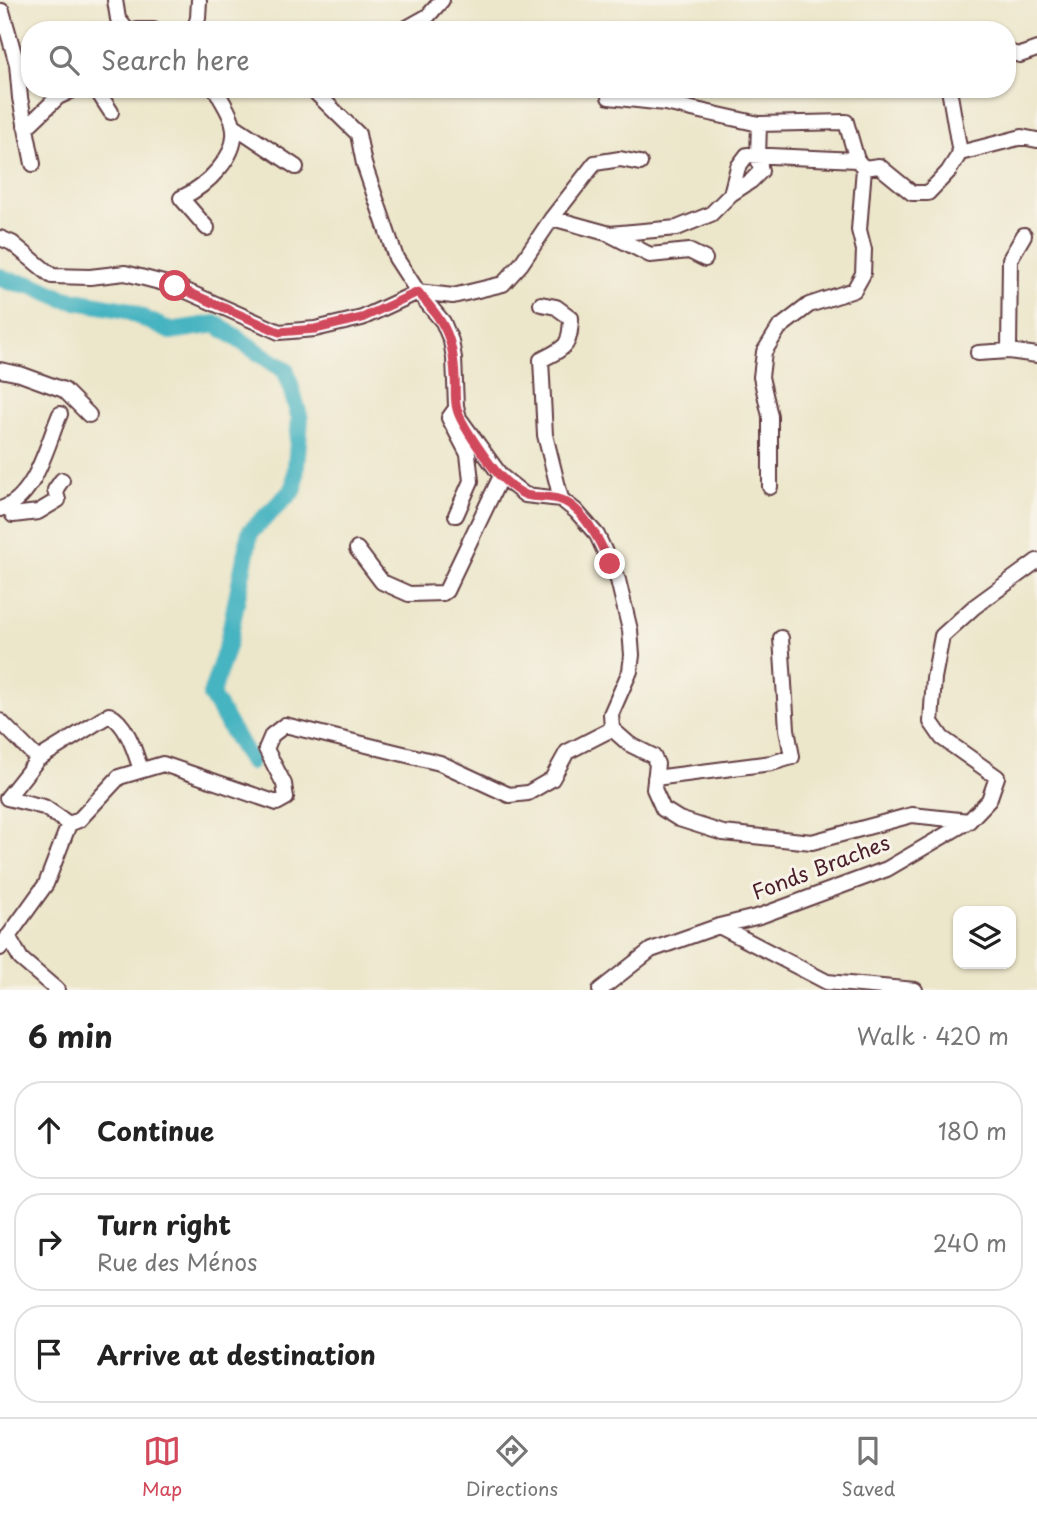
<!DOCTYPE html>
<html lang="en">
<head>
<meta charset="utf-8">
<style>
	body { margin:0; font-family:"Playpen Sans",sans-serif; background:#f6f6f6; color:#222 }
	.controls { position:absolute; right:21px; bottom:21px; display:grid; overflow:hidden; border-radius:14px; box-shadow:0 2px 5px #0004 }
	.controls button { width:63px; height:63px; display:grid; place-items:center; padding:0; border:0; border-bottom:2px solid #e0e0e0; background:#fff; color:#222; font:35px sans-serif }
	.stop { position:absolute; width:21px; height:21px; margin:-16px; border:5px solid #d1495b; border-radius:50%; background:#fff }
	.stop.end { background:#d1495b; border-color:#fff; box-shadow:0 2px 7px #0008 }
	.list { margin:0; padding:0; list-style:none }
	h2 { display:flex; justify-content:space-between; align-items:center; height:91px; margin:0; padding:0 28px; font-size:30px }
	h2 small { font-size:23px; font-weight:400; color:#767676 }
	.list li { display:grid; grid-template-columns:46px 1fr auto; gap:21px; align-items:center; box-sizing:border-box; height:98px; margin:0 14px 14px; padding:0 14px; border:2px solid #e0e0e0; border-radius:28px }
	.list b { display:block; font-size:26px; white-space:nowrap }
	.list p { margin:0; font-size:23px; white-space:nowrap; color:#767676 }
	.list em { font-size:23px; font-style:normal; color:#767676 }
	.icon { flex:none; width:38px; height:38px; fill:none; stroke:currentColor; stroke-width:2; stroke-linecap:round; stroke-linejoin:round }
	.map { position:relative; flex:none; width:1037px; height:990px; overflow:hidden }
	.search { position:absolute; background:#fff; box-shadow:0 2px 5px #0004; left:21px; right:21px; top:21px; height:77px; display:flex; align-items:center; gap:18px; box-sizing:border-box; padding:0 24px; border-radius:28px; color:#767676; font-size:26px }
	.sheet { height:427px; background:#fff }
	nav { display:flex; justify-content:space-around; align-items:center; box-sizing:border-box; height:98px; border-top:2px solid #e0e0e0; background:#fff; font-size:19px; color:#767676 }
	nav a { display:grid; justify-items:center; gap:4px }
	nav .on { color:#d1495b }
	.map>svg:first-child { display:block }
</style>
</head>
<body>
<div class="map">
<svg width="1037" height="990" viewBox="0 0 1037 990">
	<rect width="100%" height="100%" fill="#f7f3e8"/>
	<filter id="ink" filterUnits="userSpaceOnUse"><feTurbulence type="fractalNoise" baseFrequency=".0143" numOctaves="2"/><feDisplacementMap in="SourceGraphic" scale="14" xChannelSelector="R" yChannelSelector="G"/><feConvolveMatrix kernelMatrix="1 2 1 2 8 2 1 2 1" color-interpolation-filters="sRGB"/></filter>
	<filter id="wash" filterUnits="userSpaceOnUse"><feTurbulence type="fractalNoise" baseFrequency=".00686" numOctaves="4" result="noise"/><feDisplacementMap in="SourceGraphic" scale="28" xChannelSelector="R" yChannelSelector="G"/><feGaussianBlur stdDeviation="1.57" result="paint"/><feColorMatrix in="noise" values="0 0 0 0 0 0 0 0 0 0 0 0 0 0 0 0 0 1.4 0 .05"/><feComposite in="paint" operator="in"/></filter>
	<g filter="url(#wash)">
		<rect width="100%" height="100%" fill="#ece6ca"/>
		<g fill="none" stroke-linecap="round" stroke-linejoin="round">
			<path stroke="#46b4c1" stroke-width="18" d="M0 277 8 281 32 285 65 299 126 310 170 331 216 324 286 371 300 419 294 489 250 532 228 643 211 695 250 761"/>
		</g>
	</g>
	<g filter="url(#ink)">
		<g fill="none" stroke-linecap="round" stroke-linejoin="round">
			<defs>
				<path id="minor" d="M115 0 118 19 127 30
					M2 11 17 64 30 62
					M137 30H154
					M194 30 198 18 199 0
					M403 30 428 16 442 0
					M1007 52 1020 55 1037 49
					M17 64 20 98 33 164
					M96 89 111 112
					M312 89 358 134 364 164 396 258 418 292 443 322 451 341 454 358 456 406 459 418 501 476 525 495 561 499 576 511 597 535 618 580 630 630 632 655 630 671 611 714 612 729 629 744 653 756 657 764 654 789 663 809 679 819 723 833 812 842 912 815 969 821
					M949 89 960 153
					M759 124 846 122 857 160
					M233 125 296 167
					M25 126 30 124 58 97 75 89
					M731 194 738 167 747 155 857 160 864 168 879 166 912 193H928L948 172 960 153 1022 137 1037 140
					M552 218 610 234 677 228 711 214 731 194 751 181 761 171 758 157 759 124 665 103 609 97
					M207 228 181 198C205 187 241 155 233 125 231 113 221 101 216 89
					M611 235 650 255 689 251 705 259
					M0 238 12 243 52 276 90 277 125 273 175 286 279 332 315 329 362 318 418 292 453 296 503 284 521 264 552 218 595 163 620 159 640 163
					M541 304 556 307 571 318C570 347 566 347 541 360L545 435 561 499
					M1009 351 1010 259 1024 235
					M978 353 1009 351 1037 355
					M0 370 20 374 64 390 89 415
					M454 411 449 418 468 454 471 481 456 515
					M770 487V416L761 377 764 352 779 328 809 305 854 290 863 274 864 250 859 230 864 168
					M8 507 13 515 38 512 58 500 55 490 62 480
					M0 509C35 500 47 444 60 414
					M357 549 382 582 409 594 443 593 446 591 501 476
					M0 721 38 759 7 798 44 807 69 824 79 820 119 777 163 764 277 803 286 798 284 784 266 749 272 735 285 725 440 763 509 795 528 793 552 779 567 752 612 729
					M38 759 109 715C127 723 135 752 141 770
					M655 778 772 763 792 757 787 729 781 638
					M719 926 827 982 915 990
					M8 936 21 959 57 990
					M0 948 46 884 69 824
					M600 990 651 950 719 926 760 916 887 869 969 821 989 800 997 777 942 738 931 722 934 678 942 636 974 607 1037 561"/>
			</defs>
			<use href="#minor" stroke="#623d43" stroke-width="18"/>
			<use href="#minor" stroke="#fff" stroke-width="14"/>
		</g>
	</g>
	<g fill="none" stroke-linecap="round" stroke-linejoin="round" filter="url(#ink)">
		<path stroke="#d1495b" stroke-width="9" d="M175 286 279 332 315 329 362 318 418 292C444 323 453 334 455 377 456 387 454 399 457 409 460 423 489 464 500 476 506 482 518 492 526 495 536 498 548 496 558 499 582 505 601 543 610 564"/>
	</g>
	<g text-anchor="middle" stroke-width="6" stroke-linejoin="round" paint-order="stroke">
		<g font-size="21" fill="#4a1f2b" stroke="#f7f3e8">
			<text transform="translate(821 868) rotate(-21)" y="7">Fonds Braches</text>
		</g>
	</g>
</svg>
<div class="controls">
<button><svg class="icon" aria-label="layers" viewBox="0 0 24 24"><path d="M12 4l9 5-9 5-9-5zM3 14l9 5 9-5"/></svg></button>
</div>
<div class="stop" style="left:175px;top:286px"></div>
<div class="stop end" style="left:610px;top:564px"></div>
<div class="search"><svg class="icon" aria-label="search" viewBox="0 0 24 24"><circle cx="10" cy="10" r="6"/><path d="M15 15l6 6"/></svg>Search here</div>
</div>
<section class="sheet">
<h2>6 min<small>Walk · 420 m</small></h2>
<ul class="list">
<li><svg class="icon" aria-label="ahead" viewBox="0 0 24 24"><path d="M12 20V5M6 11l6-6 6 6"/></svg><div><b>Continue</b></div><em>180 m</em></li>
<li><svg class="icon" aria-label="right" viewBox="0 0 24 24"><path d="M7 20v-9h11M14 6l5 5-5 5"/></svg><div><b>Turn right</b><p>Rue des Ménos</p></div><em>240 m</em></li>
<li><svg class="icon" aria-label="arrive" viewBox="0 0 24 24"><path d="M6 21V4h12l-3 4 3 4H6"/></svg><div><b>Arrive at destination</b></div></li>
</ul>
</section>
<nav>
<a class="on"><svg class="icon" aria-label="map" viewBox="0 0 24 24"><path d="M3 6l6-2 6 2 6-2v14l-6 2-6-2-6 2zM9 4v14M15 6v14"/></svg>Map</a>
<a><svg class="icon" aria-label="directions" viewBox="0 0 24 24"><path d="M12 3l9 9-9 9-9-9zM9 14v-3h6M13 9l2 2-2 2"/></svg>Directions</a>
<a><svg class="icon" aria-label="saved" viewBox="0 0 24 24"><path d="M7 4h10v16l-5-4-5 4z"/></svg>Saved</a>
</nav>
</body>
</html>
